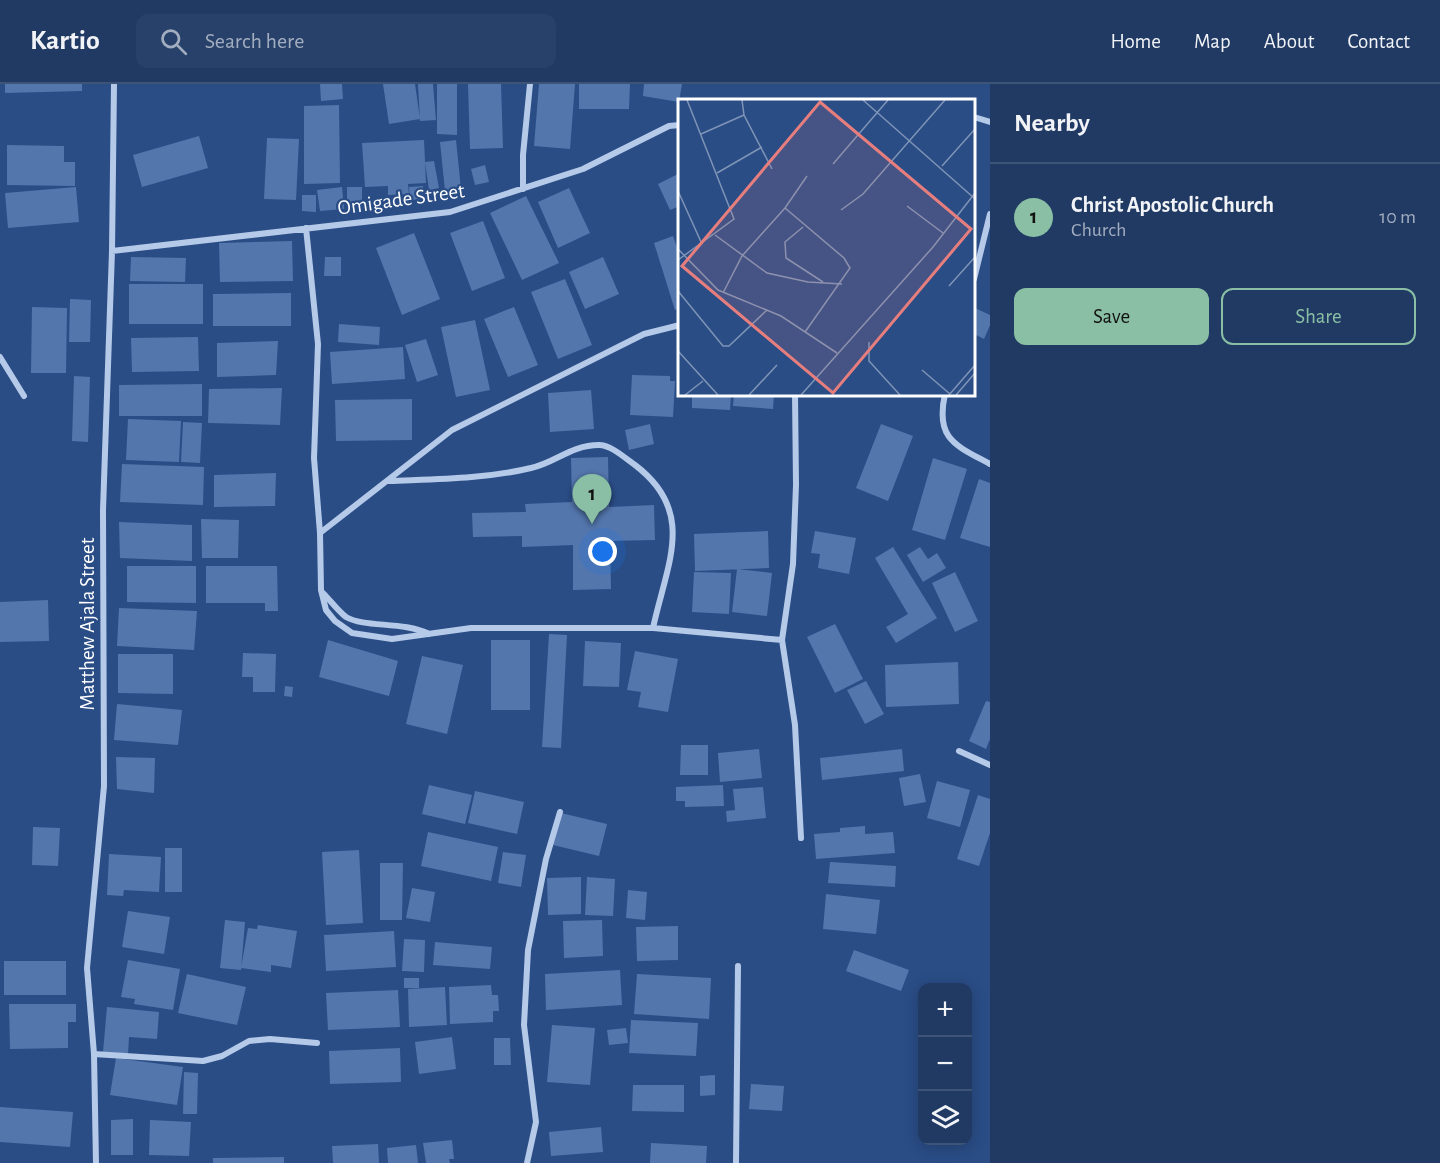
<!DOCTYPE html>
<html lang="en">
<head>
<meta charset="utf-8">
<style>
	body { margin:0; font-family:"Alegreya Sans",sans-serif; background:#28416a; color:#f1f3f6 }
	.controls { position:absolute; right:18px; bottom:18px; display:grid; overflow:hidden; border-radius:12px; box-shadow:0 3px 15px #0003 }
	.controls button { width:54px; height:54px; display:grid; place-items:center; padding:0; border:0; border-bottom:2px solid #3d5478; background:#203a64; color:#f1f3f6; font:30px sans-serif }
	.you { position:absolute; left:603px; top:468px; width:21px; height:21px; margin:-15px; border:4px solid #fff; border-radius:50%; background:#1a73e8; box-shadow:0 0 0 9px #1a73e833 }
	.badge { display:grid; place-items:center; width:39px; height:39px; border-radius:50%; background:#8abfa5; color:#111; font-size:20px; font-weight:700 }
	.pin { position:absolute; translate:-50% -50px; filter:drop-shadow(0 2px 3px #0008) }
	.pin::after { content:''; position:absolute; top:32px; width:21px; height:18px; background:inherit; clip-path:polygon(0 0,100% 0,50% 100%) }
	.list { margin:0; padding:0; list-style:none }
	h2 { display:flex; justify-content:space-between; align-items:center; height:78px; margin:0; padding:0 24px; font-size:26px }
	h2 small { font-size:20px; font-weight:400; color:#a2adbf }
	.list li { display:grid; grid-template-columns:39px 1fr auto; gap:18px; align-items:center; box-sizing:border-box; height:108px; padding:0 24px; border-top:2px solid #3d5478 }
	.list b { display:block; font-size:22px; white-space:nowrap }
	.list p { margin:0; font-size:20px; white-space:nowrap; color:#a2adbf }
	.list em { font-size:20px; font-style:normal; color:#a2adbf }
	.actions { display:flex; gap:12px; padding:18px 24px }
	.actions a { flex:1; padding:14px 0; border:2px solid #8abfa5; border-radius:12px; text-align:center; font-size:21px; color:#8abfa5 }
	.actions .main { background:#8abfa5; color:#111 }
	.icon { flex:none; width:33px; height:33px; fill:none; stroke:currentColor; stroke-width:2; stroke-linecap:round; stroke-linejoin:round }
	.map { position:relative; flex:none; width:990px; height:1079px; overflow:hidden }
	header { display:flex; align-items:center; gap:36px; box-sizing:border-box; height:84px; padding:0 30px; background:#203a64; border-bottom:2px solid #3d5478 }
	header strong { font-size:28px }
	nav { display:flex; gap:33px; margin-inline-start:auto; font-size:21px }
	.search { width:420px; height:54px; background:#28416a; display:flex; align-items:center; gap:15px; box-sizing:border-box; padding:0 21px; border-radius:12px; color:#a2adbf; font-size:22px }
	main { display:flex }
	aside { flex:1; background:#203a64 }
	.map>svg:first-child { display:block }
</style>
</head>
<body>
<header>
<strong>Kartio</strong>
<div class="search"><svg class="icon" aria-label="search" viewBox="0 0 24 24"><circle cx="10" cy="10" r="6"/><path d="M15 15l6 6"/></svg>Search here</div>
<nav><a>Home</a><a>Map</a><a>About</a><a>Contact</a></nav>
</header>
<main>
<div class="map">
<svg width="990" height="1079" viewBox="0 0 990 1079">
	<rect width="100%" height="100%" fill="#2a4d86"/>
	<path fill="#5376ad" d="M5 0H82V7L5 9Z
		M320 0H342L343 15 321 17Z
		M383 0H415L420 35 389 40Z
		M418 0H433L436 36 420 37Z
		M437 0H457V51L437 50Z
		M468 0H501L503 64 470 65Z
		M539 0H575L570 65 534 62Z
		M579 0H630L629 25H579Z
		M644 0H682L679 18 643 12Z
		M339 21 340 99 304 100V22Z
		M199 52 208 84 142 103 133 71Z
		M267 54 299 55 296 116 264 115Z
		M424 56 426 99 408 100 409 110 388 111V102L365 103 362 59Z
		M456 56 461 105 445 107 440 58Z
		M7 61 64 62V78H75V102L7 101Z
		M434 77 439 104 429 106 425 78Z
		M485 81 489 98 475 101 471 85Z
		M680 89V122L670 126 658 100Z
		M423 102 424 115 410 116 409 103Z
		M76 103 79 138 8 144 5 109Z
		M342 103 344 125 320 127 317 106Z
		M347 103H362V124H347Z
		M569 104 590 149 558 164 538 118Z
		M302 111H316V128L302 127Z
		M526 112 559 179 522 196 490 129Z
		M483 137 505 194 472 207 450 149Z
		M414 149 440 215 402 231 376 164Z
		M673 152 680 172V224L675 226 654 159Z
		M292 157 293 197 220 198 219 159Z
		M131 173 186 174 185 198 130 197Z
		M325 173H341V192H324Z
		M603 173 619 210 585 225 569 188Z
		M565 195 592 261 558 275 531 208Z
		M129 200H203V240H129Z
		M291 209V242H213V210Z
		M70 215 91 216 90 258H69Z
		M32 223 67 224 66 289H31Z
		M514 223 538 281 508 293 484 235Z
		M975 224 990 231V241L984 255 974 250Z
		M475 236 490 306 456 313 441 243Z
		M339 240 380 243 379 261 338 258Z
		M198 253 199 287 132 288 131 254Z
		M426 255 438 291 417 298 405 261Z
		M278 257 276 291 217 293V259Z
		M403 263 405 295 332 300 330 268Z
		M632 291 670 292V297H675L673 333 630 331Z
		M74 292 90 293 88 358 72 357Z
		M202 300V332H119V301Z
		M282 304 280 341 208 339 209 305Z
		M591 306 594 345 550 348 548 309Z
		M692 310H731L730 326 692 324Z
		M734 310H774L773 325 733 322Z
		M412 315V356L336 357 335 316Z
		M128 335 181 337 179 378 126 376Z
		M183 338 202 339 200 379 181 378Z
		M650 340 654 360 629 366 625 346Z
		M881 340 913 352 888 417 856 404Z
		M608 373 609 423 654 421 655 456 610 457 611 505 573 506V461L522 463V452L473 453 472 429 526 428 525 420 572 418 571 374Z
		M933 374 967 385 945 456 912 446Z
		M122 380 204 383 203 421 120 418Z
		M276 389 275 422 214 423V391Z
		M979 395 990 399V463L960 454Z
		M201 435 239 436 238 474H202Z
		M119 438 192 441V477L120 474Z
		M768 447 769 484 695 487 694 450Z
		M815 447 856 454 849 490 818 484 820 470 811 469Z
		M893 463 937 534 896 559 886 543 908 530 875 474Z
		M920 463 928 475 937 469 946 484 923 498 907 471Z
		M127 482H196V519L127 518Z
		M206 482H277L278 527H265V519H206Z
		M737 485 772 489 767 532 732 528Z
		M694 488 731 489 729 530 692 528Z
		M955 488 978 537 955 548 932 499Z
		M48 516 49 557 0 558V518Z
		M119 524 197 527 194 566 117 562Z
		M835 540 863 595 835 609 807 553Z
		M549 550 567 551 561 664 542 663Z
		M328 556 398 577 389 612 319 593Z
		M491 556H530V626H491Z
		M585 557 621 559 619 603 583 602Z
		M635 567 678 575 668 628 638 623 641 608 627 606Z
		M243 569 276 570 275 608H253V593H242Z
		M118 570H173V610L118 609Z
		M422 572 463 581 447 650 406 640Z
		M958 578 959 620 886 623 885 581Z
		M866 597 884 630 865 640 847 606Z
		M285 602 293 603 292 613 284 612Z
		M986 617 990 618V655L986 665 969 657Z
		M117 620 182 626 178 661 114 656Z
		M681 661H708V691H680Z
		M759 665 762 694 720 698 718 669Z
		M902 665 904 687 822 696 820 674Z
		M116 673 155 674 154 709 117 705Z
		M920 690 926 718 904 722 899 694Z
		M937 697 970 706 960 743 927 734Z
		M429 701 472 711 465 740 422 730Z
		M723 701 724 722 685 723V717H676V703Z
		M763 703 766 734 727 738 726 727 735 726 733 705Z
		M475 707 524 718 517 750 468 739Z
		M978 711 990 715V749L979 782 957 775Z
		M561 729 607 740 599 772 553 761Z
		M865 742V750L893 748 895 769 816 775 814 750 840 748V744Z
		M33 743 60 744 58 782 32 781Z
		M428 748 498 763 491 797 421 782Z
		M165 764H182V808H165Z
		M359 766 363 839 326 841 322 768Z
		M503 768 526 771 521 803 498 799Z
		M109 770 161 773 159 808 124 806 123 812 107 811Z
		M830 778 896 782 895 803 828 799Z
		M380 779H403L402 836H380Z
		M581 793V830L548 831 547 794Z
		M587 793 615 795 613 832 585 831Z
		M412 804 435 808 430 838 406 834Z
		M628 806 647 808 645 836 626 834Z
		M826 810 880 816 876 850 823 845Z
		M128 827 170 833 164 870 122 863Z
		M225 836 245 838 241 886 220 884Z
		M602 836 603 872 564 874 563 837Z
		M258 841 297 847 291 884 271 881V888L241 884 248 844 257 845Z
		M678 842V876L637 877 636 843Z
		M394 847 396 883 326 887 324 851Z
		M404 855 425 856 424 888 402 887Z
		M435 858 492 863 490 885 433 881Z
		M854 866 909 886 901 907 846 887Z
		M128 876 180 885 173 926 134 920 135 915 121 913Z
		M4 877H66V911H4Z
		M620 886 622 921 546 926 545 890Z
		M187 890 246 903 237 941 178 929Z
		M637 890 711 894 709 935 634 930Z
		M404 894H419V904H404Z
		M491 901 492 911H498L499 927H493V938L450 940 449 903Z
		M445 903 447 941 409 943 408 905Z
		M398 906 400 943 328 946 326 909Z
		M9 920H76V938H68V964L10 965Z
		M107 923 159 928 157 955 129 953 128 970 103 968Z
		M631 936 698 939 696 972 629 969Z
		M552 941 595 944 590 1001 547 998Z
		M626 944 628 959 609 961 607 946Z
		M452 953 456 985 419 990 415 958Z
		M494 954H510L511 981H494Z
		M400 964 401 998 330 1000 329 967Z
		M116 974 183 983 177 1021 110 1011Z
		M184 988 198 989 197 1030H183Z
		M715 991V1011L700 1012V992Z
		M751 1000 784 1002 782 1027 749 1025Z
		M633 1001H684V1028L632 1027Z
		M0 1023 73 1028 70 1063 0 1058Z
		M133 1035V1071H111V1036Z
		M150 1036 191 1038 189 1072 149 1071Z
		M601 1043 603 1068 551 1072 549 1048Z
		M452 1056 454 1075H449L450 1079H426L423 1059Z
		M651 1059 707 1062 706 1079H650Z
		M378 1060 379 1079H333L332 1062Z
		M416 1061 418 1079H388L387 1064Z
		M284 1073V1079H213V1074Z"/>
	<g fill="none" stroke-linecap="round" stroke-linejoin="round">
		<path stroke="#b5c9e8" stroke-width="6" d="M974 33 990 38
			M523 105V71L530 0
			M306 144 318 260 314 374 320 449 321 506 326 526 335 537 352 549 392 555 471 544H653L782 556
			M112 167 450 128 583 85 669 42 680 41
			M974 195 990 130
			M0 273 24 312
			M795 310 796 401 793 480 782 556 795 641 801 754
			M945 310C935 355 955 361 990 380
			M389 397C436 395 485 395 531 384 555 379 571 361 599 361 611 361 625 374 635 381 697 428 667 479 653 544
			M320 449 452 346 644 250 680 241
			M323 509C330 516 338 527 346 533 365 544 403 537 429 550
			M959 667 990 681
			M94 970 203 977 222 972 249 957 270 955 317 959
			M96 1079 94 970 87 884 104 702 103 426 112 167 114 0
			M527 1079 536 1038 524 941 528 866 546 775 560 728
			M736 1079 738 882"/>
	</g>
	<g text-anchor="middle" stroke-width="4.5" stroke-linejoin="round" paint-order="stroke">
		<g font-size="21" fill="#fff" stroke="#2a4d86">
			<text transform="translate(401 115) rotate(-8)" y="7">Omigade Street</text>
			<text transform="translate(87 540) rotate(-90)" y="7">Matthew Ajala Street</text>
		</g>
	</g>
	<g transform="translate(678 15)">
		<rect width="297" height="297" fill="#2a4d86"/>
		<path fill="none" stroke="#7f94b6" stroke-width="1.5" d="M64 1 66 16 94 70M185 1 296 99M23 35 66 16M155 65 210 1M264 67 297 30M39 74 84 48M0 92 24 145M229 107 265 134M107 109 166 159 172 169 127 233M163 111 185 95 267 1M125 128 107 143 108 159 145 183M37 136 89 174 130 183 164 185M0 150 40 191 103 217 159 254M0 161 56 120 9 1M271 187 297 158M0 192 45 247H51L89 211M45 194 64 157 107 109 129 77M191 243V262L222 296M0 252 40 296M244 271 272 295M7 296 25 282M71 296 99 266M123 296 255 148 297 94M271 296 297 266M278 296 297 274"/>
		<path fill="#e67e7e" fill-opacity="0.15" stroke="#e67e7e" stroke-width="3" d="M142 3 293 130 155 294 4 167Z"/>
		<rect width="297" height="297" fill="none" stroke="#fff" stroke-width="3"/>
	</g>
</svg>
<div class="controls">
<button>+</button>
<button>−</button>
<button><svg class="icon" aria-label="layers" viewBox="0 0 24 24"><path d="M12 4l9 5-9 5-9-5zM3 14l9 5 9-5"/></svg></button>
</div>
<div class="you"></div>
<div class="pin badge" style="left:592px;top:440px">1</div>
</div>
<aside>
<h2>Nearby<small></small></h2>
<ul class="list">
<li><span class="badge">1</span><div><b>Christ Apostolic Church</b><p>Church</p></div><em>10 m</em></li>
</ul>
<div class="actions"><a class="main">Save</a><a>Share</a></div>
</aside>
</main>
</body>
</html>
